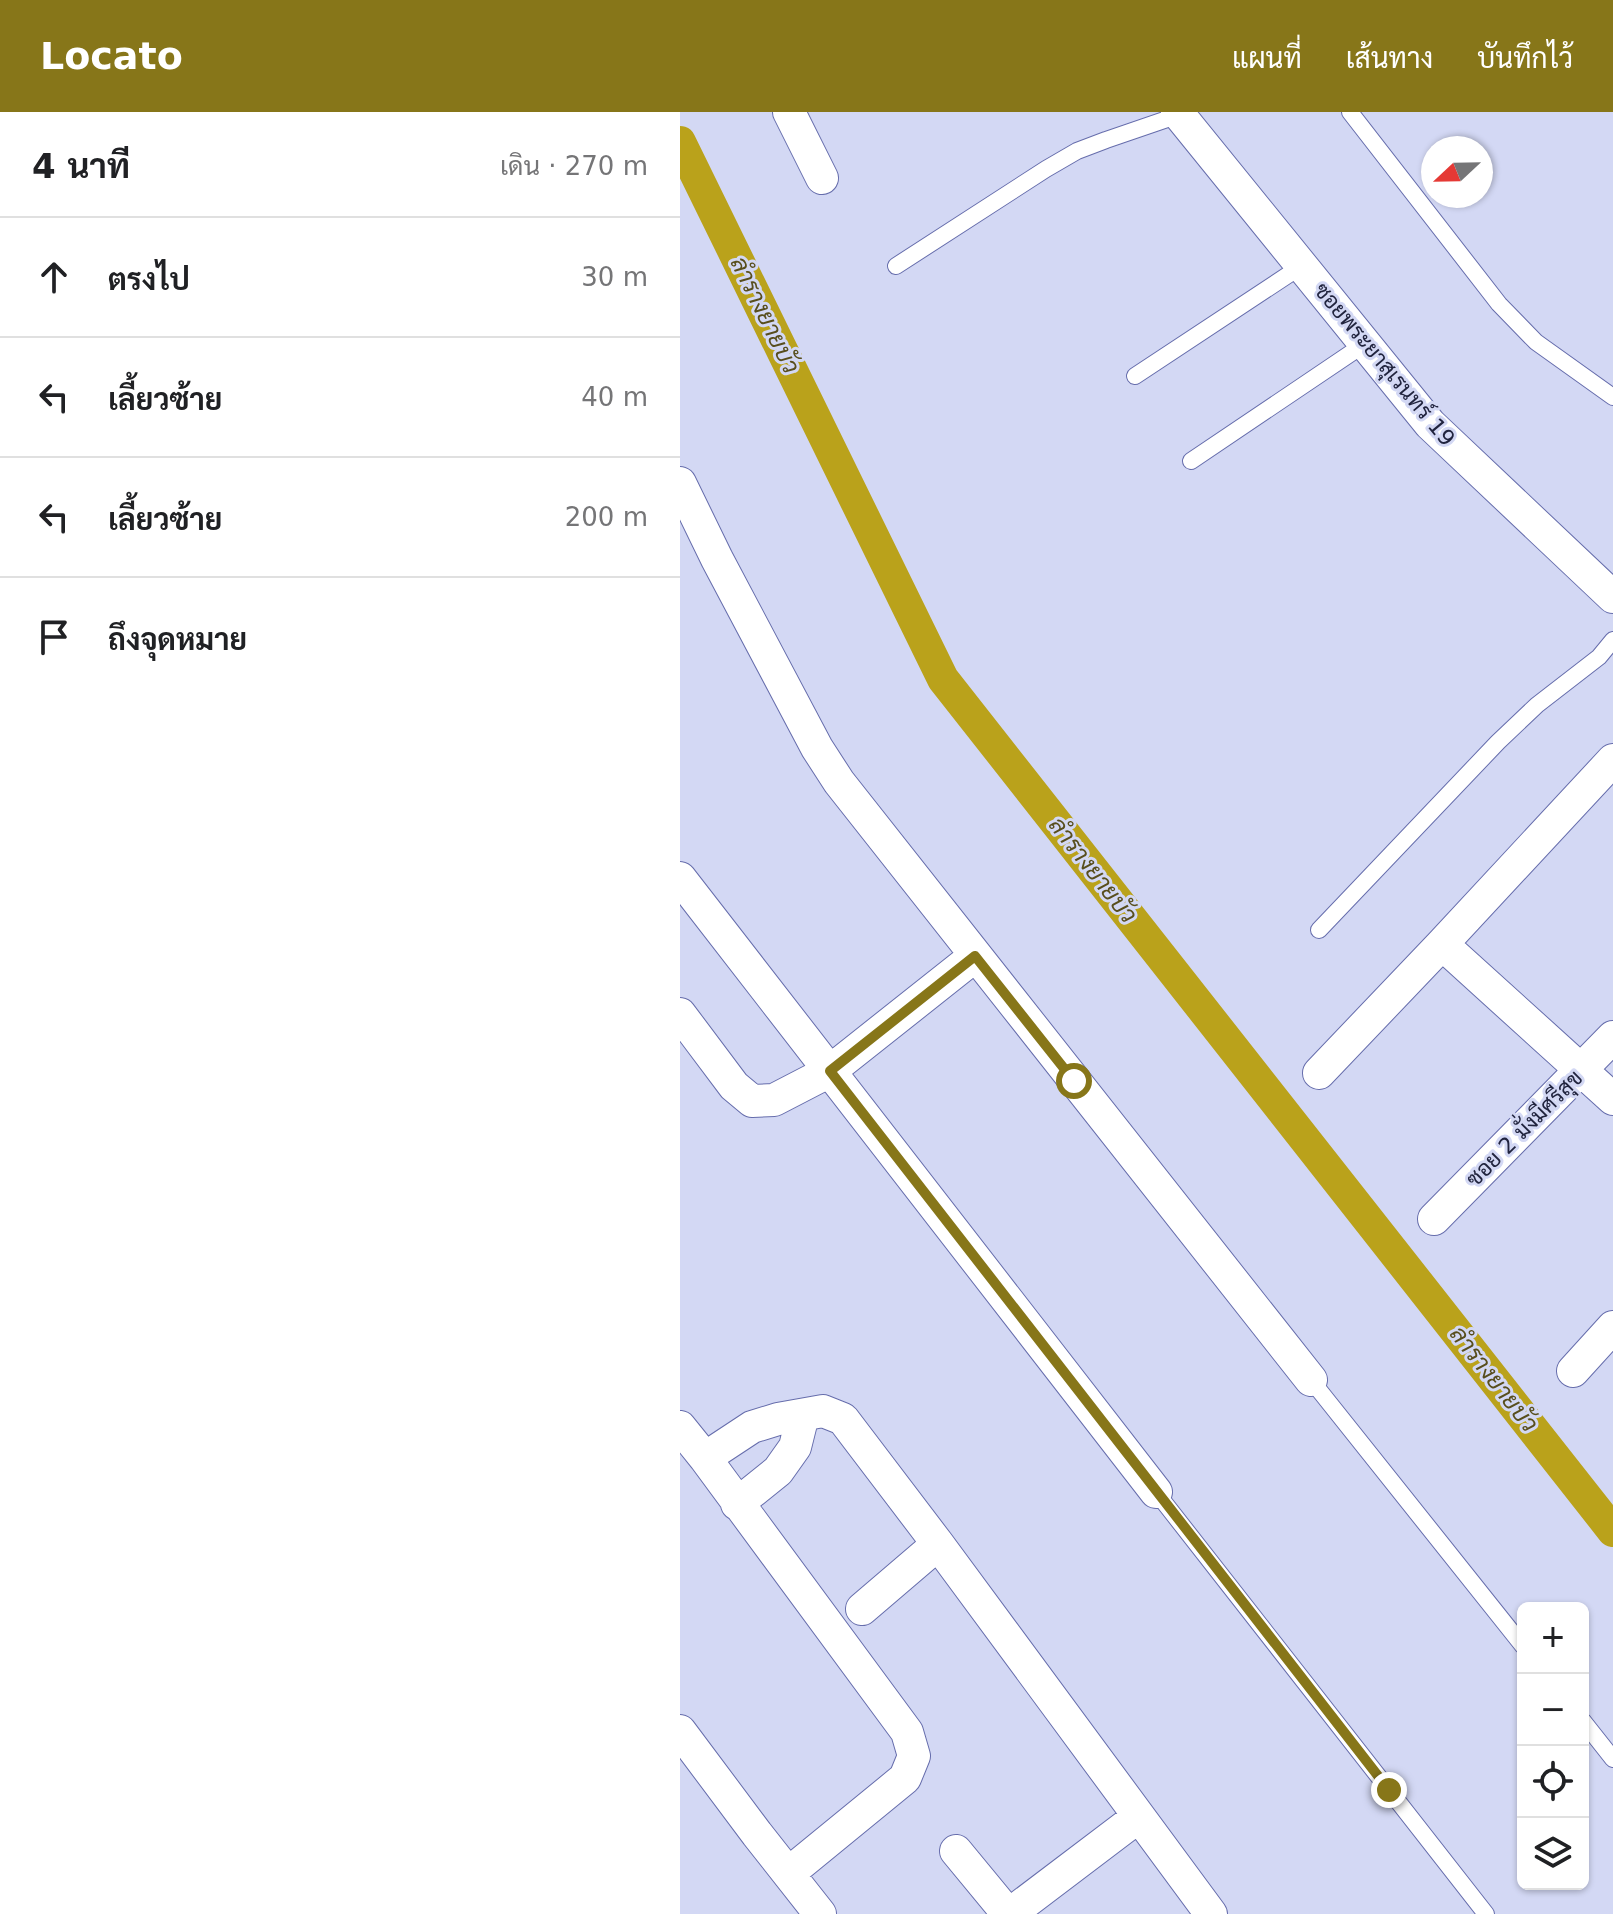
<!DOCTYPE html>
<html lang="th">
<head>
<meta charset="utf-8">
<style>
	body { margin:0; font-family:"DejaVu Sans",Sarabun,sans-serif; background:#f2f2f2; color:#202124 }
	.controls { position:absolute; right:24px; bottom:24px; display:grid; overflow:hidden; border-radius:12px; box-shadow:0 2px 6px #0004 }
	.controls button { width:72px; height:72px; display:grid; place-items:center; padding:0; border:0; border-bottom:2px solid #e0e0e0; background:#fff; color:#202124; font:40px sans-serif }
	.compass { position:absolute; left:741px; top:24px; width:72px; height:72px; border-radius:50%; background:#fff; box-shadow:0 2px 6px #0004; rotate:248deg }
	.stop { position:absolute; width:24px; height:24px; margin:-18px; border:6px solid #877619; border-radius:50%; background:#fff }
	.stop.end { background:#877619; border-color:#fff; box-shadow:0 2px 8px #0008 }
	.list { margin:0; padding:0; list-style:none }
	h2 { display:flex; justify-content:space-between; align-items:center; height:104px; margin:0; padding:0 32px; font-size:34px }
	h2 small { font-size:26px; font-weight:400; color:#757577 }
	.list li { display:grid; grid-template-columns:52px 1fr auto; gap:24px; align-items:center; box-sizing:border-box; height:120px; padding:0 32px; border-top:2px solid #e0e0e0 }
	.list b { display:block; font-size:30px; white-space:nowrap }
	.list em { font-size:26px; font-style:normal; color:#757577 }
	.icon { flex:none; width:44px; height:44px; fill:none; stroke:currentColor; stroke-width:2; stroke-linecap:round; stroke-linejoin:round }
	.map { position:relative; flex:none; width:933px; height:1802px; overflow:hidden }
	header { display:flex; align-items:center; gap:48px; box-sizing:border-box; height:112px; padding:0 40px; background:#877619; color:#fff }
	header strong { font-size:38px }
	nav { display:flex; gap:44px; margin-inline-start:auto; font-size:28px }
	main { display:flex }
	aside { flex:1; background:#fff }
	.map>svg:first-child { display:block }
</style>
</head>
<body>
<header>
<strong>Locato</strong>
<nav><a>แผนที่</a><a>เส้นทาง</a><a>บันทึกไว้</a></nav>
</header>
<main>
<aside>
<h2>4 นาที<small>เดิน · 270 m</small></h2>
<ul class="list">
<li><svg class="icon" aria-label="ahead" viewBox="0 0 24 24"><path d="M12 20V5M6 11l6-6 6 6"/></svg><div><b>ตรงไป</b></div><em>30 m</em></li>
<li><svg class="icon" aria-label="left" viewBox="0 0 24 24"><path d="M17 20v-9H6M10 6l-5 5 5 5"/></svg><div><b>เลี้ยวซ้าย</b></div><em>40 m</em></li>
<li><svg class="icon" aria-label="left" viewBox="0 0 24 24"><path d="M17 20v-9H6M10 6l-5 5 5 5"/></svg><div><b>เลี้ยวซ้าย</b></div><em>200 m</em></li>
<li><svg class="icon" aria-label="arrive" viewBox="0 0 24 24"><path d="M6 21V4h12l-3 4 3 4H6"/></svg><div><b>ถึงจุดหมาย</b></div></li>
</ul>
</aside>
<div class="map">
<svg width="933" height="1802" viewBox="0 0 933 1802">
	<rect width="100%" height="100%" fill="#d3d8f4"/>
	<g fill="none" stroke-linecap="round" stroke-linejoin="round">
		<path stroke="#baa21b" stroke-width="32" d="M0 30 263 567 933 1419"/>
		<defs>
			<path id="lane" d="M670 0 819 192 856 230 933 285
				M216 154 366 57 397 39 426 28 499 3
				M455 264 623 153
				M511 349 686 231
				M639 818 818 630 857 593 919 545 933 528
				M631 1268 843 1534
				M476 1380 806 1802
				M903 1609 933 1647"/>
			<path id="street" d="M109 0 142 66
				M497 0 750 312 933 485
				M0 371 37 447 137 636 159 670 631 1268
				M0 766 476 1380
				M762 832 933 987
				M0 902 54 974 72 989 94 988 150 959 295 844
				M639 961 762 832 933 648
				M754 1107 933 925
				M893 1259 933 1215
				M0 1315 25 1346 227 1620 234 1644 225 1666 109 1761
				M25 1346 72 1315 98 1307 143 1299 163 1307 258 1432 531 1802
				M57 1392 98 1359 115 1335 123 1303
				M182 1497 258 1432
				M0 1619 77 1722 140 1802
				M276 1739 328 1802
				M330 1802 458 1705"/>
		</defs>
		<use href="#lane" stroke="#666dac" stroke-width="18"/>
		<use href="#street" stroke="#666dac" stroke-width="34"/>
		<use href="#lane" stroke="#fff" stroke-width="16"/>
		<use href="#street" stroke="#fff" stroke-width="32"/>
	</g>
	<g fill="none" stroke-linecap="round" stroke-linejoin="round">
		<path stroke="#877619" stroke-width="10" d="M394 969 295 844 150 959 709 1678"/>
	</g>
	<g text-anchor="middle" stroke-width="6" stroke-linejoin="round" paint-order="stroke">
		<g font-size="22" fill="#21243e" stroke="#d3d8f4">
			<text transform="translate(705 252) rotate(50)" y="8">ซอยพระยาสุเรนทร์ 19</text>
			<text transform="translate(844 1016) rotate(-45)" y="8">ซอย 2 มั่งมีศรีสุข</text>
		</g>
		<g font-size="24" font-style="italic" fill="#584e1d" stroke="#d3d8f4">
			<text transform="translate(85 203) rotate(64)" y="8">ลำรางยายบัว</text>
			<text transform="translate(413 758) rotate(52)" y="8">ลำรางยายบัว</text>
			<text transform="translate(814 1267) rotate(52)" y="8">ลำรางยายบัว</text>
		</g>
	</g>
</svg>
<div class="controls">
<button>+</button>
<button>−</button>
<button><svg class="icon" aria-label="locate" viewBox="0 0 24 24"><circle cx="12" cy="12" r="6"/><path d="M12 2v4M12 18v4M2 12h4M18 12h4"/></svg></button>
<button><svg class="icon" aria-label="layers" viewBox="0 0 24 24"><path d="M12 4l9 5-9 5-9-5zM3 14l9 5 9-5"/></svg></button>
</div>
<svg class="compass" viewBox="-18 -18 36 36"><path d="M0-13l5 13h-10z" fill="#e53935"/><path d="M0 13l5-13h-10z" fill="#757577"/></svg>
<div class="stop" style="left:394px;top:969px"></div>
<div class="stop end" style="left:709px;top:1678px"></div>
</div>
</main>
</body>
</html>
